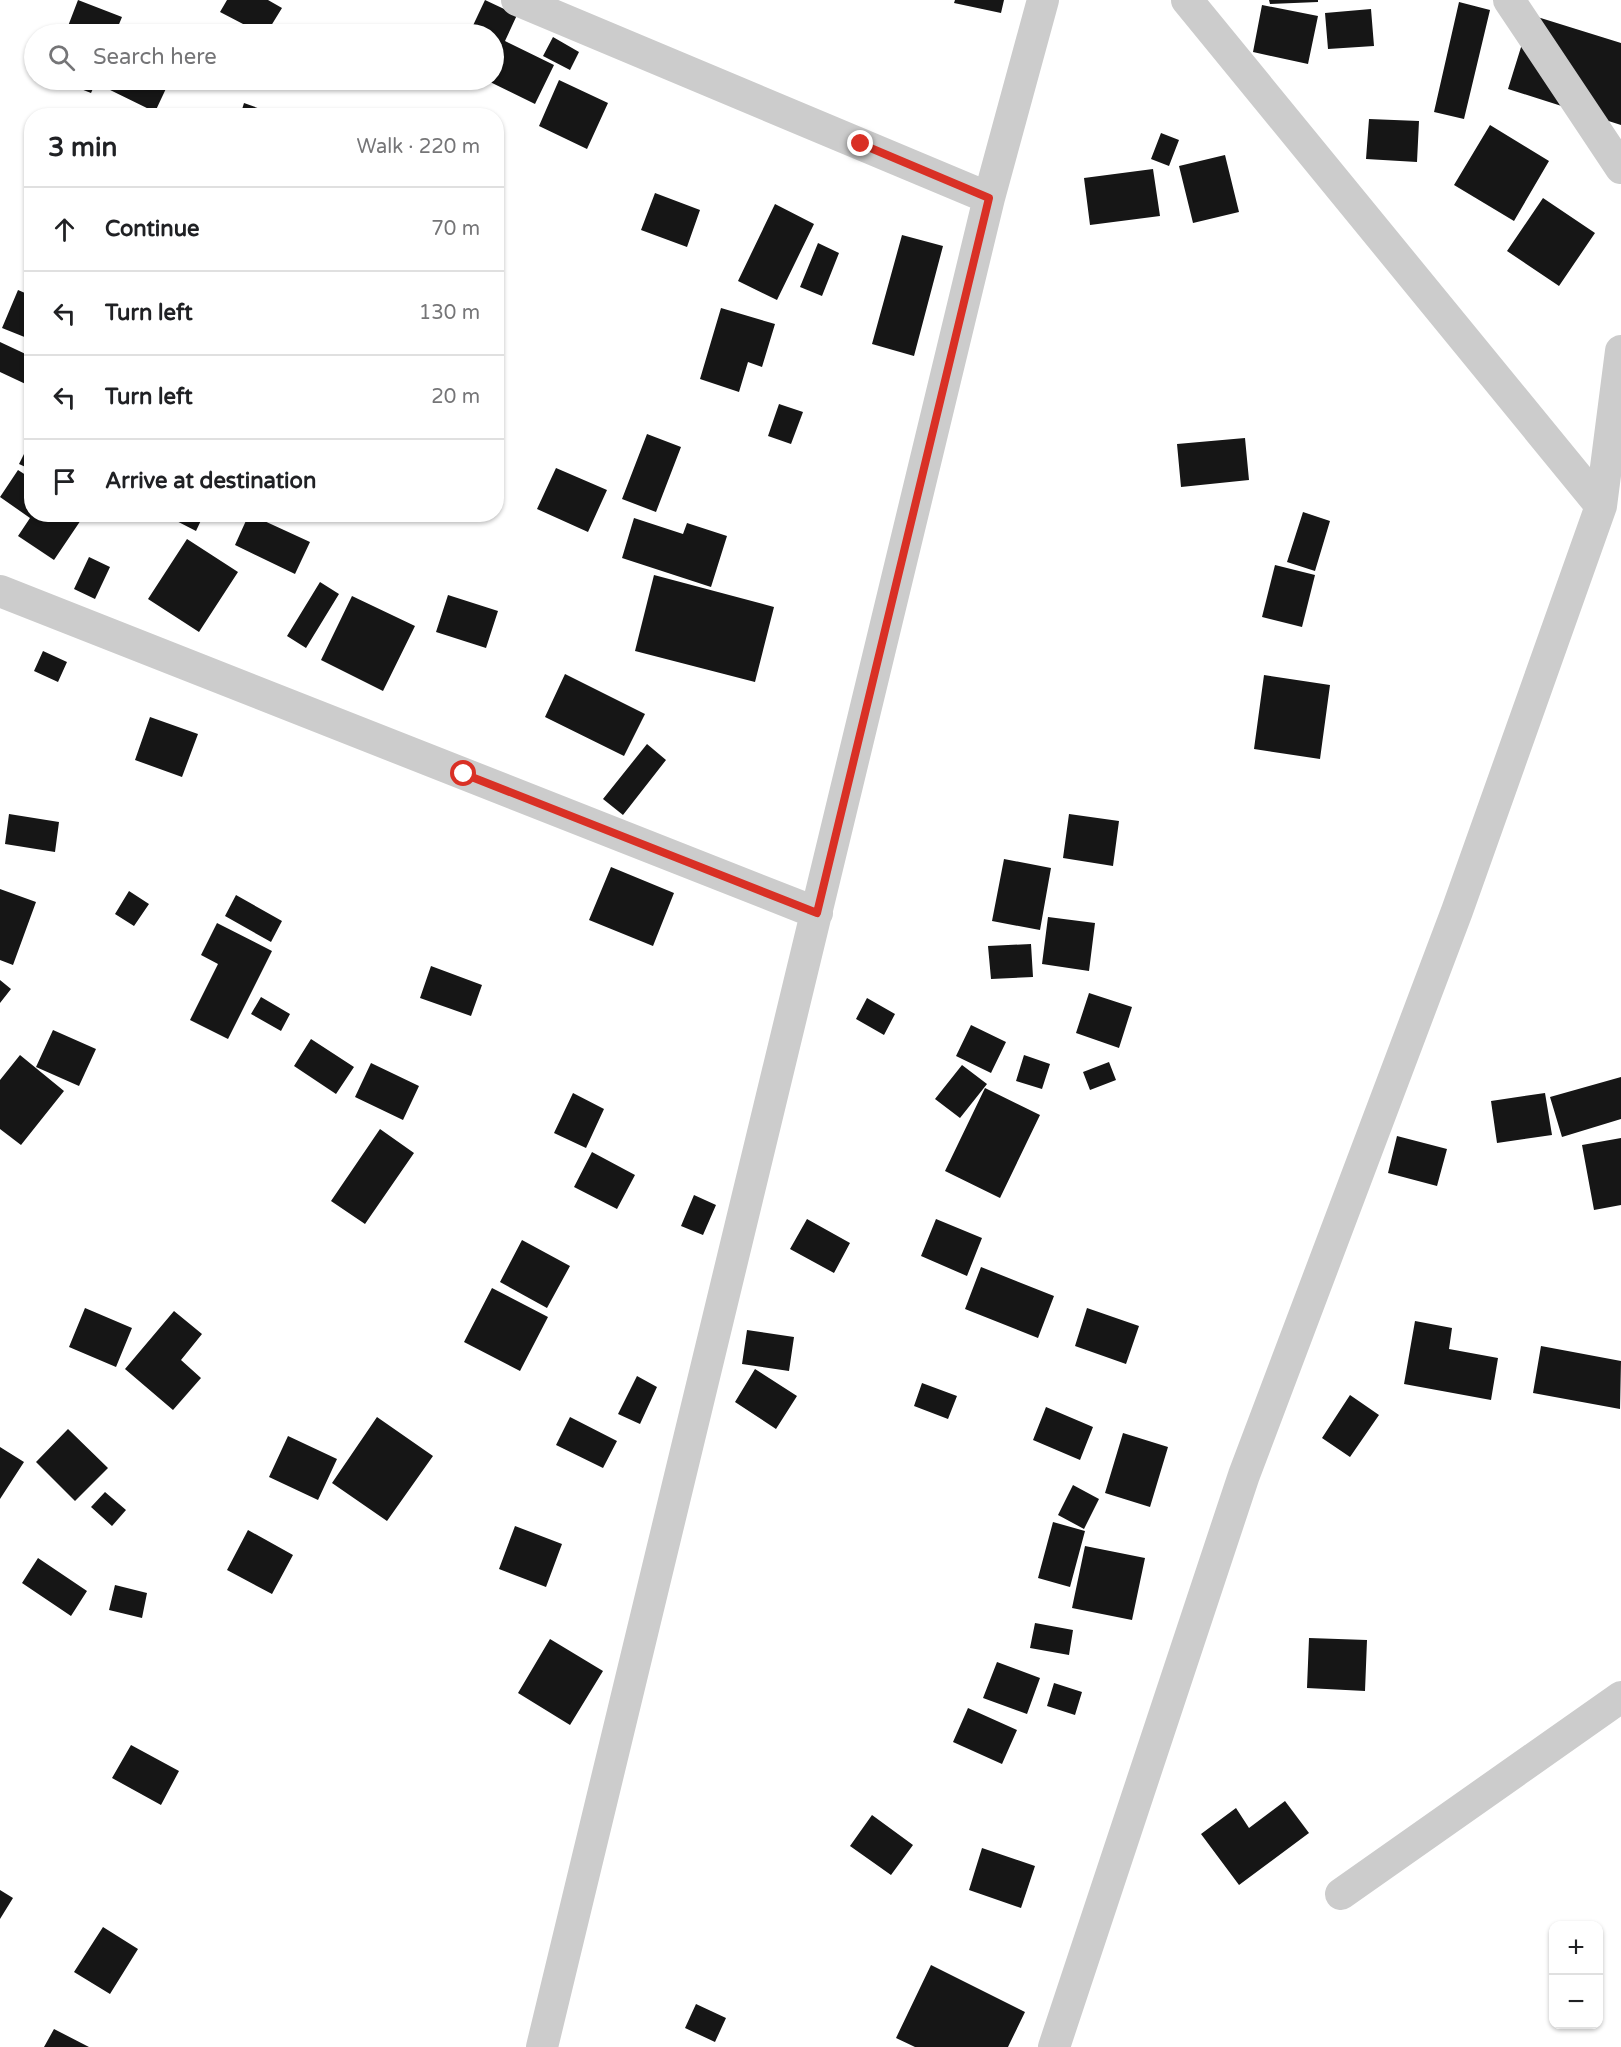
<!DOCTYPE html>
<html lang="en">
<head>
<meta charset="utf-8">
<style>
	body { margin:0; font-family:"Varela Round",sans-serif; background:#f2f2f2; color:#202124 }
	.controls { position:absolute; right:18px; bottom:18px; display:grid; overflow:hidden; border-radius:12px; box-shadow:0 2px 4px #0004 }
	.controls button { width:54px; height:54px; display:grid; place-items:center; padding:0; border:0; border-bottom:2px solid #e0e0e0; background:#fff; color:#202124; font:30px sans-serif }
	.stop { position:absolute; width:18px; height:18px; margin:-14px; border:4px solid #d93025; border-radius:50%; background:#fff }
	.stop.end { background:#d93025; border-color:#fff; box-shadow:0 2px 6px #0008 }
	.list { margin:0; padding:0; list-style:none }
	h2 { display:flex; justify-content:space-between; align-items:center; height:78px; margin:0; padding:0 24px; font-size:26px }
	h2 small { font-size:20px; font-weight:400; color:#757577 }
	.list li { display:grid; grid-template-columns:39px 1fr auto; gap:18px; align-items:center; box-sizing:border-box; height:84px; padding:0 24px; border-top:2px solid #e0e0e0 }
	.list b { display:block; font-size:22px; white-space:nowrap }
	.list em { font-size:20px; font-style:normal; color:#757577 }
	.icon { flex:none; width:33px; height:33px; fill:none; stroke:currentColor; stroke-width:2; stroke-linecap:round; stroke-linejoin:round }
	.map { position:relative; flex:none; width:1621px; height:2047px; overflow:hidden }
	.search { position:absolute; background:#fff; box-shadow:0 2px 4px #0004; left:24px; top:24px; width:480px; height:66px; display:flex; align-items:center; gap:15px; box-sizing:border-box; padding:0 21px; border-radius:33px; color:#757577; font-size:22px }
	.panel { position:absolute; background:#fff; box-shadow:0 2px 4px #0004; left:24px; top:108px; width:480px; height:414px; border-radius:24px }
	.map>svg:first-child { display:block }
</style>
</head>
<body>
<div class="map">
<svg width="1621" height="2047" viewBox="0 0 1621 2047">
	<rect width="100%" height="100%" fill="#fff"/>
	<path fill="#161616" d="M78 0 122 17 115 34H65Z
		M227 0H268L282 8 266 34H262L220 12Z
		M485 0 517 15 505 41 554 65 535 104 486 80H494V34H469Z
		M955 0H1004L1001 13 954 3Z
		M1269 0H1318V2L1270 4Z
		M1459 2 1490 10 1464 119 1434 112Z
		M1262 5 1318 16 1308 64 1253 52Z
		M1371 9 1374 46 1328 49 1325 13Z
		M1531 15 1621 43V125L1508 89Z
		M177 25 196 34H172Z
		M553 37 579 52 570 70 543 56Z
		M58 80H97L91 93Z
		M108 80H170L155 112 104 87Z
		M559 80 608 103 587 149 539 126Z
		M244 103 277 115V116H240Z
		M1369 119 1419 121 1417 162 1366 159Z
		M1490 125 1549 161 1514 221 1454 185Z
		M1161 133 1179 140 1169 166 1151 159Z
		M1225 155 1239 212 1193 223 1179 166Z
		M1153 169 1160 216 1090 225 1084 178Z
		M655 193 700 210 687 247 641 230Z
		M1543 198 1595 233 1559 286 1507 251Z
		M775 204 814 224 777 300 738 281Z
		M902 235 943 246 914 356 872 344Z
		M818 243 839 253 822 296 800 287Z
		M18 290 32 296V340L2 328Z
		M721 308 775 324 762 367 748 362 739 392 700 379Z
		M0 342 32 357V387L0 372Z
		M779 404 803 412 791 444 768 436Z
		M647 434 681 447 656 512 622 499Z
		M32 438V470L19 464Z
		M1245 438 1249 480 1181 487 1177 444Z
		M556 468 607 490 588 532 537 509Z
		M18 470 32 479V514H85L54 560 18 536 30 518 0 497Z
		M1303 512 1330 521 1315 571 1287 562Z
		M163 514H204L196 531Z
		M249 514 310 542 295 574 235 545Z
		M634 518 683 534 687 523 727 536 711 587 622 558Z
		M187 539 238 572 199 632 148 599Z
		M89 557 110 567 95 599 74 589Z
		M1275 565 1315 575 1302 627 1262 617Z
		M654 575 774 607 755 682 635 651Z
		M320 582 339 594 306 648 287 636Z
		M448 595 498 611 486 648 436 632Z
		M352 596 415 626 383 691 321 660Z
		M43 651 67 662 58 682 34 671Z
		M565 674 645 714 624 756 545 717Z
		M1264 675 1330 685 1320 759 1254 749Z
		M150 717 198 734 182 777 135 760Z
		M647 744 666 760 623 815 603 799Z
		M9 814 59 822 55 852 5 844Z
		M1069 814 1119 821 1113 866 1063 858Z
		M1004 859 1051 868 1040 930 992 921Z
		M611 867 674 893 653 946 589 920Z
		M0 889 36 902 13 965 0 960Z
		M129 891 149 904 134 926 115 914Z
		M236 895 282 921 271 942 225 916Z
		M1048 917 1095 923 1089 971 1042 964Z
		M217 923 272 951 228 1039 190 1020 218 964 201 955Z
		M1031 944 1033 977 991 979 988 946Z
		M431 966 482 985 471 1016 420 998Z
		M0 980 11 989 0 1003Z
		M1089 993 1132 1007 1119 1048 1076 1033Z
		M261 997 290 1014 281 1031 251 1014Z
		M867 998 895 1014 884 1035 856 1019Z
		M971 1025 1006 1042 991 1073 956 1056Z
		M53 1030 96 1049 79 1086 36 1067Z
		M311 1039 354 1067 336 1094 294 1066Z
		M20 1055 64 1091 21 1145 0 1129V1080Z
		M1024 1055 1050 1064 1042 1089 1016 1081Z
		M1109 1062 1116 1080 1090 1090 1083 1072Z
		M371 1063 419 1086 403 1120 355 1097Z
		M962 1065 987 1084 960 1118 935 1099Z
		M1621 1077V1119L1562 1137 1550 1097Z
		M985 1088 1040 1115 1000 1198 945 1171Z
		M573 1093 604 1109 586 1148 554 1133Z
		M1545 1093 1552 1135 1497 1143 1491 1101Z
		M380 1129 414 1153 365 1224 331 1201Z
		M1397 1136 1447 1149 1437 1186 1388 1173Z
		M1621 1138V1205L1594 1210 1582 1145Z
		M592 1152 635 1175 617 1209 574 1187Z
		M694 1195 716 1205 703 1235 681 1226Z
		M807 1219 850 1243 834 1273 790 1249Z
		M936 1219 982 1238 967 1276 921 1256Z
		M522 1240 570 1266 547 1308 500 1282Z
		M981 1267 1054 1296 1038 1338 965 1309Z
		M492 1288 548 1317 520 1371 464 1342Z
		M85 1308 132 1328 116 1367 69 1347Z
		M1087 1308 1139 1326 1126 1364 1075 1346Z
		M174 1311 202 1334 181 1360 201 1378 173 1410 125 1369Z
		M1415 1321 1452 1328 1449 1349 1498 1358 1491 1400 1404 1384Z
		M747 1330 794 1337 789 1371 742 1364Z
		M1541 1346 1621 1361 1620 1409 1533 1393Z
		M755 1369 797 1396 776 1429 735 1402Z
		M637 1376 657 1387 640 1424 618 1414Z
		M922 1383 957 1396 948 1419 914 1406Z
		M1350 1395 1379 1415 1350 1457 1322 1438Z
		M1046 1407 1093 1427 1080 1460 1033 1440Z
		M377 1417 433 1456 387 1521 332 1483Z
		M570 1417 617 1441 603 1468 556 1445Z
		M68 1429 108 1468 75 1501 36 1462Z
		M1123 1433 1168 1447 1150 1507 1105 1493Z
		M288 1436 337 1459 318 1500 269 1477Z
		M0 1447 24 1462 0 1499Z
		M1073 1485 1099 1499 1084 1529 1058 1515Z
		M105 1492 126 1510 112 1526 91 1507Z
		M1053 1522 1085 1531 1070 1587 1038 1578Z
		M515 1526 562 1544 546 1587 499 1569Z
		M248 1530 293 1555 272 1594 227 1570Z
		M1085 1546 1145 1558 1132 1620 1072 1608Z
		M38 1558 87 1591 71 1616 22 1583Z
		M115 1585 147 1593 142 1618 109 1610Z
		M1035 1623 1073 1630 1069 1655 1030 1648Z
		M1309 1638 1367 1640 1365 1691 1307 1688Z
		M550 1639 603 1671 570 1725 518 1693Z
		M997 1662 1040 1678 1027 1714 983 1698Z
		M1054 1683 1082 1692 1075 1715 1047 1706Z
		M968 1708 1017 1730 1002 1764 953 1742Z
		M131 1745 179 1771 161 1805 112 1778Z
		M1285 1801 1309 1833 1239 1885 1201 1834 1236 1808 1249 1828Z
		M872 1815 913 1845 891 1875 850 1846Z
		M982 1848 1035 1866 1021 1908 969 1890Z
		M0 1890 13 1898 0 1919Z
		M103 1927 138 1949 110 1994 74 1972Z
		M931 1965 1025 2012 1008 2047H915L896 2038Z
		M696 2004 726 2018 715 2042 685 2028Z
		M54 2029 89 2047H44Z"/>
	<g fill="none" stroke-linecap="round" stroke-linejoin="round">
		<path stroke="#ccc" stroke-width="32" d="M517 0 989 198
			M1187 0 1601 506
			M1509 0 1621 168
			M0 591 817 913
			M1341 1894 1621 1697
			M542 2047 989 198 1043 0
			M1054 2047 1244 1475 1457 911 1601 506 1621 351"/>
	</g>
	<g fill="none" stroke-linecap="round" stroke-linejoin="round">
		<path stroke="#d93025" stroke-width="8" d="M464 774 817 913 989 198 861 144"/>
	</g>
</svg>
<div class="controls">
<button>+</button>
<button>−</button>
</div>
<div class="stop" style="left:464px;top:774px"></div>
<div class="stop end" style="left:861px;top:144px"></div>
<div class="search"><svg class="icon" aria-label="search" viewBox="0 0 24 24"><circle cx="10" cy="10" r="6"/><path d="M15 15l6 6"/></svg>Search here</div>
<section class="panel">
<h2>3 min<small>Walk · 220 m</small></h2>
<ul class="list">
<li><svg class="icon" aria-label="ahead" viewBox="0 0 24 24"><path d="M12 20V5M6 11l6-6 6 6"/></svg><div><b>Continue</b></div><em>70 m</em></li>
<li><svg class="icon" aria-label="left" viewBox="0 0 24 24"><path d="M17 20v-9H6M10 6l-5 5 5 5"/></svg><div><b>Turn left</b></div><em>130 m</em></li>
<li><svg class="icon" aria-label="left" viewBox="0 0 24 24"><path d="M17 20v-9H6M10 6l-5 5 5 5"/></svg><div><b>Turn left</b></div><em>20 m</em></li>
<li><svg class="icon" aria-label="arrive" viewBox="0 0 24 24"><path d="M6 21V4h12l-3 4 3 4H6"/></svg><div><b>Arrive at destination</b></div></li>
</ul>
</section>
</div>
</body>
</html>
